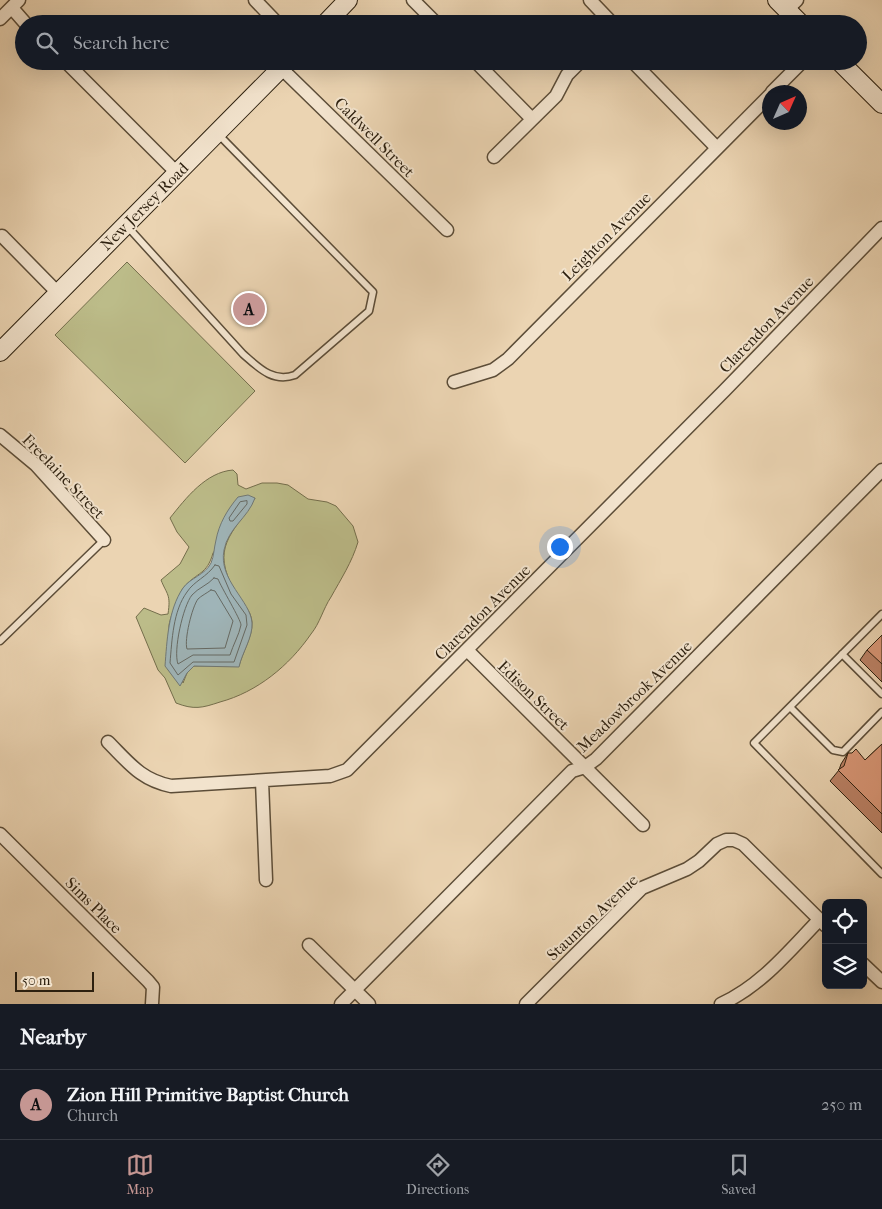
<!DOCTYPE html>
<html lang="en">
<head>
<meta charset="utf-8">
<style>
	body { margin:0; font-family:"IM FELL French Canon",serif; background:#242831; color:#f1f3f6 }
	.controls { position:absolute; right:15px; bottom:15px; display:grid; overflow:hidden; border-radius:8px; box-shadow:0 5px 20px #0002 }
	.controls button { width:45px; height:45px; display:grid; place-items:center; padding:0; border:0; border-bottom:1px solid #363941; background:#171b24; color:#f1f3f6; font:25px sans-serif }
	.compass { position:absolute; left:762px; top:85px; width:45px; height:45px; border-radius:50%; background:#171b24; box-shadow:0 5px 20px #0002; rotate:45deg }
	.scale { position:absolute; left:15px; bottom:12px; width:79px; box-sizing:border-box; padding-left:5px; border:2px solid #2d200f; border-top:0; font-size:14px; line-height:18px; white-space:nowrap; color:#2d200f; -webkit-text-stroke:4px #f2e3cd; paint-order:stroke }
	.you { position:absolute; left:559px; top:546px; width:18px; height:18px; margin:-12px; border:4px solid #fff; border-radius:50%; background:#1a73e8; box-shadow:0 0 0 8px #1a73e833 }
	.badge { display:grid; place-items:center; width:32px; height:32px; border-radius:50%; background:#c59692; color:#111; font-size:16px; font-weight:700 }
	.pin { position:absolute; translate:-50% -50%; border:2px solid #fff; box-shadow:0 1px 5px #0006 }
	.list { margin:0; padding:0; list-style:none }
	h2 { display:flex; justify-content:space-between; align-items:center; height:65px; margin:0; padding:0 20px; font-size:21px }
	h2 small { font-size:16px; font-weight:400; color:#9ea1a6 }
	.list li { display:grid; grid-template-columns:32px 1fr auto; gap:15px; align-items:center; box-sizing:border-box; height:70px; padding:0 20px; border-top:1px solid #363941 }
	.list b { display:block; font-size:19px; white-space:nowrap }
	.list p { margin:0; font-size:16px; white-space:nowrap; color:#9ea1a6 }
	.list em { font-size:16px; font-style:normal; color:#9ea1a6 }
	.icon { flex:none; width:28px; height:28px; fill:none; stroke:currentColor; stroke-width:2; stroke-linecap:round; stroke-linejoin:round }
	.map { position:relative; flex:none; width:882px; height:1004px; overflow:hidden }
	.search { position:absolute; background:#171b24; box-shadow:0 5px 20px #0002; left:15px; right:15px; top:15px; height:55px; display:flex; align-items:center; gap:12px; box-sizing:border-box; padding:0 18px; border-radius:28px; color:#9ea1a6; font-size:19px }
	.sheet { height:135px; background:#171b24 }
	nav { display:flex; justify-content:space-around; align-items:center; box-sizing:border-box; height:70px; border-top:1px solid #363941; background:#171b24; font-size:14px; color:#9ea1a6 }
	nav a { display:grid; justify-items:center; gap:2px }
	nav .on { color:#c59692 }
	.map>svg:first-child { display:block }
</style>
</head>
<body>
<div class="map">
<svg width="882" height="1004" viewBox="0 0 882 1004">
	<rect width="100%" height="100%" fill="#ebd4b2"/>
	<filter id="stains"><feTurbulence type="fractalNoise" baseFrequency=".004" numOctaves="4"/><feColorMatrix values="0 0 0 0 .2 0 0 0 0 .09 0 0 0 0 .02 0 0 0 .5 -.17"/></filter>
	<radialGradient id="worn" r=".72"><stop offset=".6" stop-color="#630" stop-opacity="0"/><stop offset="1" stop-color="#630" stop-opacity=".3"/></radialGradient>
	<path fill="#bcbc89" stroke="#746e4c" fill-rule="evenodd" d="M127 262 255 391 185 463 55 335Z
		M233 470 237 474 238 485 246 489 262 483H277L288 485 308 499 327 502 336 506 353 526 358 542C352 562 341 579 331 597 323 609 320 623 311 634 289 666 257 692 220 702 202 708 194 710 176 703L165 678 158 670 136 617 144 608 161 615 168 614C171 594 167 595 161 580L180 564 189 547 177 532 170 518C186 498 206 472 233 470ZM255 498C232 536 210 546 235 592 241 603 251 609 252 622 253 636 242 653 239 666H194L187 673 183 683C180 671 168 636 169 626 169 620 180 591 184 587 197 572 207 575 213 553Z"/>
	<path fill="#9fb5b9" stroke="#717975" d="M248 495 255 498C248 518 228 528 224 550 218 580 251 601 252 623 253 637 242 653 239 667L194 666 187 673 180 686 165 666C167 641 168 610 183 588 190 578 205 575 211 563 214 556 214 548 216 540 219 524 227 510 238 497Z"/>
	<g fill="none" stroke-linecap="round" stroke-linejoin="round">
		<path stroke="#666a64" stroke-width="1" d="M247 501V504L233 521H230L229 518 240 502Z
			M215 565 219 566 231 594 246 615 247 625 234 662H193L178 675 170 663C172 640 173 611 187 592 194 581 207 577 215 565Z
			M214 578 218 579C221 587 241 620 241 625 239 635 233 645 230 655H193L178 664C173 651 183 606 192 595 198 588 208 585 214 578Z
			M211 590 215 591 233 621 225 648 187 649C184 640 192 607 198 599 201 596 207 593 211 590Z"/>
		<defs>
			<path id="lane" d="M127 226 243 354C259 368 273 383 295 375L369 311 373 292 218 134
				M882 614 754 743 882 874
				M0 641 104 540
				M842 654 882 694
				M790 707 833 750 843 752 882 712"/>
			<path id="street" d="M255 0 278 24
				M413 0 437 24
				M590 0 609 20 608 24
				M12 8 26 24
				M787 10 797 0
				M0 19 19 0
				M65 61 177 173
				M475 61 532 119
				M632 61 716 147
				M281 68 447 230
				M772 92 803 61
				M494 157 556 96 567 75 581 61
				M2 236 58 293
				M454 382 493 370 508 359 770 95
				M0 435 36 465 104 540
				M467 650 643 825
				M108 742C129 763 141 780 171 786L330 776 347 770 725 390 882 228
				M262 781 266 880
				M0 834 148 981 153 987 152 1004
				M309 945 369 1004
				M863 964 882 982
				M341 1004 572 771 585 767 596 759 882 470
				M526 1004 642 888 687 869 699 861 717 844 726 840H734L743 844 826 926
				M721 1004C761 986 789 951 819 920"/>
			<path id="secondary" d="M777 0 801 24
				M325 24 348 0
				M839 61 882 104
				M0 352 288 61"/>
		</defs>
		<use href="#lane" stroke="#5c4d38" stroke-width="9"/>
		<use href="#street" stroke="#5c4d38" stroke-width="15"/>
		<use href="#secondary" stroke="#2d200f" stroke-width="20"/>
		<use href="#lane" stroke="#f2e3cd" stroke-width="6"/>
		<use href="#street" stroke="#f2e3cd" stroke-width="12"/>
		<use href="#secondary" stroke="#f2e3cd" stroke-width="18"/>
	</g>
	<path fill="#bb8165" stroke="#2d200f" d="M882 635V682L860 660 867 650Z
		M882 744V833L830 781 839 770 841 764 848 753 865 760Z"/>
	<path fill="#d99676" stroke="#2d200f" d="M882 635V664L867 650Z
		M882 744V814L838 770 844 766 848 753H852L856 749 865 760Z"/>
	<g text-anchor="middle" stroke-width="4" stroke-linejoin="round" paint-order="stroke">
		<g font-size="16" fill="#2d200f" stroke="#f2e3cd">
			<text transform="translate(375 137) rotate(45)" y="6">Caldwell Street</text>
			<text transform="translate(144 206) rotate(-45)" y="6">New Jersey Road</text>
			<text transform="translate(606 236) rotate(-45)" y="6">Leighton Avenue</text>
			<text transform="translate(766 324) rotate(-46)" y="6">Clarendon Avenue</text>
			<text transform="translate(64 476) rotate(46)" y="6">Freelaine Street</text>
			<text transform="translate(482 612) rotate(-45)" y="6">Clarendon Avenue</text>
			<text transform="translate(534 695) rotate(44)" y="6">Edison Street</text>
			<text transform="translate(634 696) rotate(-44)" y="6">Meadowbrook Avenue</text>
			<text transform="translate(94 905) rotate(45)" y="6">Sims Place</text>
			<text transform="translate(592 917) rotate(-43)" y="6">Staunton Avenue</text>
		</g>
	</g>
	<rect width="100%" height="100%" filter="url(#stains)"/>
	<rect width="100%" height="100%" fill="url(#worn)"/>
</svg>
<div class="controls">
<button><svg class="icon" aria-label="locate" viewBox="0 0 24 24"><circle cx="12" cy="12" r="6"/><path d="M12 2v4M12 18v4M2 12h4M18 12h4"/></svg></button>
<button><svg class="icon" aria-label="layers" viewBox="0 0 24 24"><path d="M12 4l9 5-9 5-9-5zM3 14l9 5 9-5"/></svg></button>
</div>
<svg class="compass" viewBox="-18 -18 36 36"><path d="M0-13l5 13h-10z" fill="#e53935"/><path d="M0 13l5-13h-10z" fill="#9ea1a6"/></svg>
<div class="scale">50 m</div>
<div class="you"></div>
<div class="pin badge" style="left:249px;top:309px">A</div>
<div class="search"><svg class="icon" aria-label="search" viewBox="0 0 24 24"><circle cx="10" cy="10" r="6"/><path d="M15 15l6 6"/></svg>Search here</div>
</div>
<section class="sheet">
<h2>Nearby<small></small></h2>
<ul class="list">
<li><span class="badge">A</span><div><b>Zion Hill Primitive Baptist Church</b><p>Church</p></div><em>250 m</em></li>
</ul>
</section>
<nav>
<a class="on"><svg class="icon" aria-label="map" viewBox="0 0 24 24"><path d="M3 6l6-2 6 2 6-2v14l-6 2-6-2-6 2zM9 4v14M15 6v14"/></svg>Map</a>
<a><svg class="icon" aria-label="directions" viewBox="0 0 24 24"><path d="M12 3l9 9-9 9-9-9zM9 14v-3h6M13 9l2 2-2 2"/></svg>Directions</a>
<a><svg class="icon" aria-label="saved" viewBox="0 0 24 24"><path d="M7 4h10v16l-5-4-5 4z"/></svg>Saved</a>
</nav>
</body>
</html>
